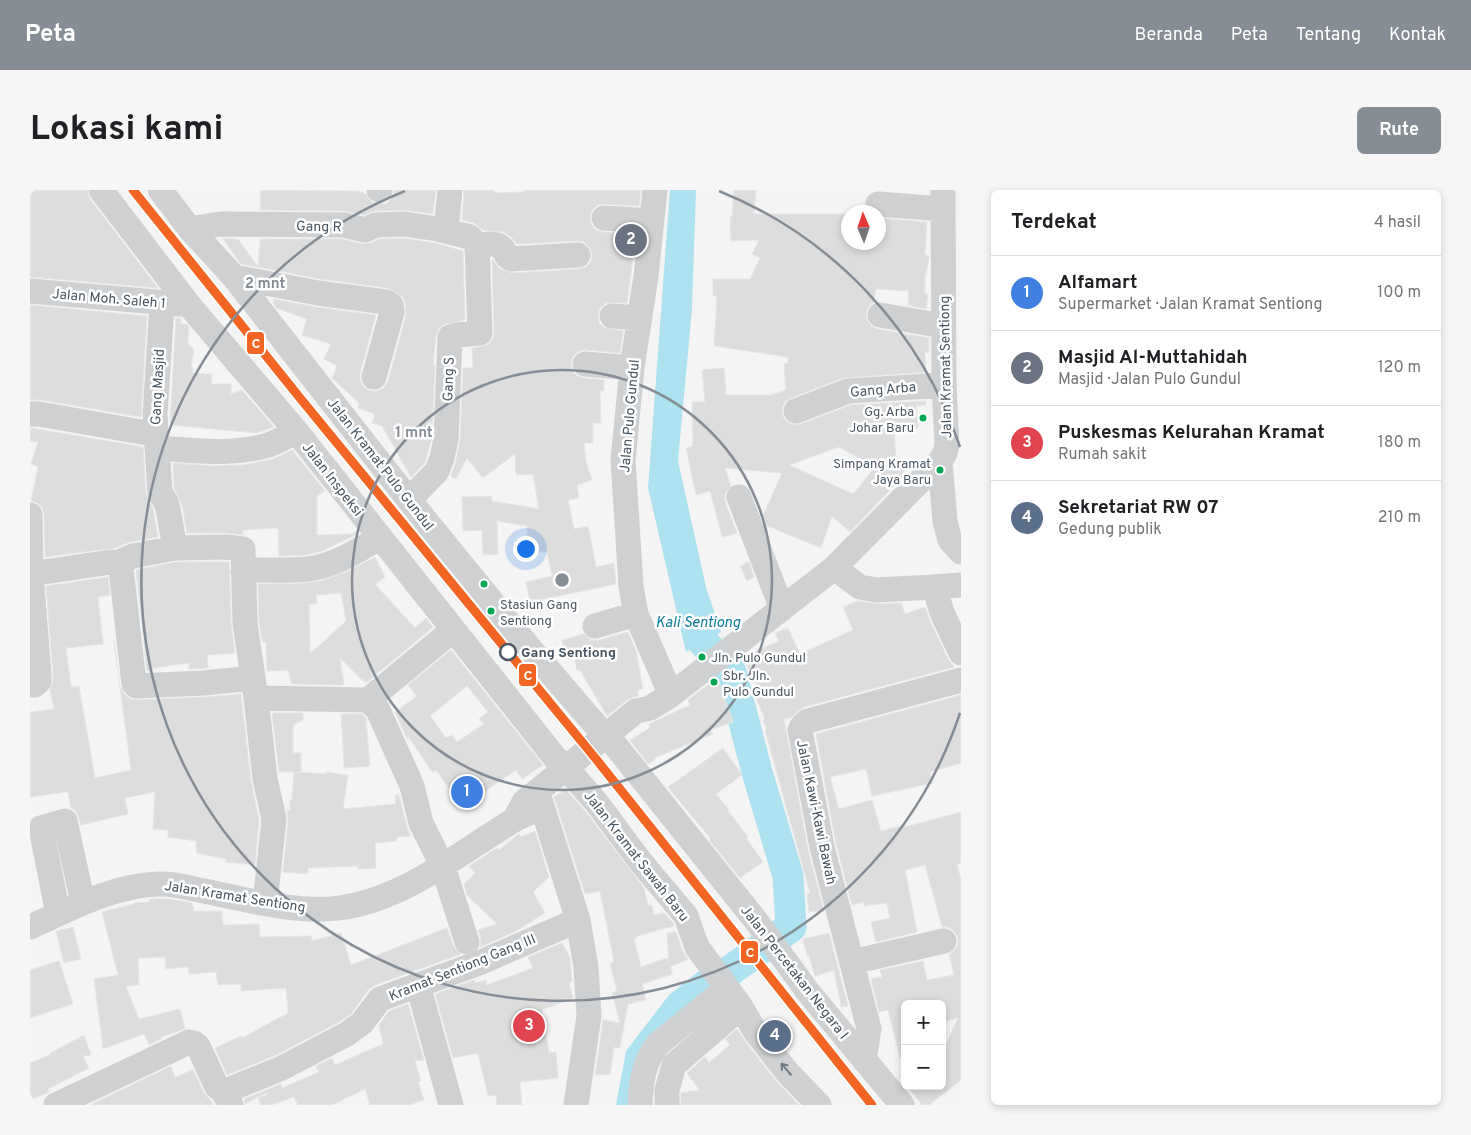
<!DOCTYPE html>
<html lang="id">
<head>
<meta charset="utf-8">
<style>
	body { margin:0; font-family:Overpass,sans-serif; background:#f6f6f6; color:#202124 }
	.controls { position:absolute; right:15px; bottom:15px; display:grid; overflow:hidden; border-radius:8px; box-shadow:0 2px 8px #0003 }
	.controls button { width:45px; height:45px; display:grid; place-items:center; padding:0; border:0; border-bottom:1px solid #e0e0e0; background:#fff; color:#202124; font:25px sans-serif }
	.compass { position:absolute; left:811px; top:15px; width:45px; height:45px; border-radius:50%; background:#fff; box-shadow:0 2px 8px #0003; rotate:358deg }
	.you { position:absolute; left:495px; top:358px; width:18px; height:18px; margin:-12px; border:4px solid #fff; border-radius:50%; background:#1a73e8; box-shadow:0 0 0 8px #1a73e833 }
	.badge { display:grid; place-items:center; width:32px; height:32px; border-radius:50%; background:#868d94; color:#fff; font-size:16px; font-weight:700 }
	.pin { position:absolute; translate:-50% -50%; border:2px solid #fff; box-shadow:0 1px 5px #0006 }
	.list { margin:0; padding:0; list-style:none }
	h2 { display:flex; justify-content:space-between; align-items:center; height:65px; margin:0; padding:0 20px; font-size:21px }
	h2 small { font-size:16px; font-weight:400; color:#757577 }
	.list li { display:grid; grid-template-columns:32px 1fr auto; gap:15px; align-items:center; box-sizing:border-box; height:75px; padding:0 20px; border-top:1px solid #e0e0e0 }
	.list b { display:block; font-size:19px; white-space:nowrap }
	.list p { margin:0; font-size:16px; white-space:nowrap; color:#757577 }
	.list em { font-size:16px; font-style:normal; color:#757577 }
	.map { position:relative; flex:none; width:931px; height:915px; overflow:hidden; border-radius:8px }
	header { display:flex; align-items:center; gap:30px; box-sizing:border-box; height:70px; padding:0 25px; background:#868d94; color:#fff }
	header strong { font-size:24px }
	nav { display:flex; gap:28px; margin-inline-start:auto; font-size:18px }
	.intro { display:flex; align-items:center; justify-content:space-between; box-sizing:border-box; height:120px; padding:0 30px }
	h1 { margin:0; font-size:35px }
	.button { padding:12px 22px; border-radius:8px; background:#868d94; color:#fff; font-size:18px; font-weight:700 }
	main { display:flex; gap:30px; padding:0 30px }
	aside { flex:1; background:#fff; border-radius:8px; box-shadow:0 2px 8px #0003 }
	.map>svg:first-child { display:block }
</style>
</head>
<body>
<header>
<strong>Peta</strong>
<nav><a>Beranda</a><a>Peta</a><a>Tentang</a><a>Kontak</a></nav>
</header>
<div class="intro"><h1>Lokasi kami</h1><a class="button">Rute</a></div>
<main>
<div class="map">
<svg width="931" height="915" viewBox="0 0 931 915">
	<rect width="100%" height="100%" fill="#f4f4f4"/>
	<path fill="#aee2f0" d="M640 0H666L662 119 648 271 676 397 691 442 656 462 618 298Z
		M673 778 690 797 628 848 605 915H586L596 861 639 805Z"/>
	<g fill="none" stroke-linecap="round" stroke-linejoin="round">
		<path stroke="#aee2f0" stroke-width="31" d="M664 411 674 453 701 482 727 582 758 686 761 737 666 805"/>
	</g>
	<path fill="#ddddde" stroke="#e5e6e7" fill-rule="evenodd" d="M0 0H57L60 9 128 98 0 87Z
		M231 0 328 1 336 4 342 13 356 14 363 7 364 0H406L403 24 373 20 345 21 334 25 314 21 230 20Z
		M434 0H464L465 3 494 2V0H611L609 16 575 14 568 15 562 20 560 27 561 34 566 40 573 42 606 44 597 113H576L570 118 568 124 569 133 574 138 593 141 590 163 556 160 549 161 543 166 541 173 542 181 547 186 554 188 574 190V201H570L571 233H563V253H554L556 272 562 290 547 295 549 308 538 310 544 339 558 336 566 377 584 373 586 394 500 412 496 392 522 386 517 362H498L497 336 467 331 468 364 453 365 452 340 433 341 432 307 461 306 462 311 509 319 503 284 486 285 485 264 453 288 437 268 426 289 421 286 426 271 430 250 433 178H443L442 158 458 155 463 149 464 143 462 69 470 79 482 83 549 79 556 77 561 71 562 65 560 58 554 52 547 51 487 54 481 47 473 42 453 40 444 33 432 30Z
		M704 0H726L724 24H818V52H849L848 28 897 32 895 65 899 66V68L895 88V104H898L896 119 878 115 879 101 846 99 843 113 839 116 836 123 837 130 841 136 847 139 899 148V162H895L896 182 813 188 761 208 755 212 752 218 753 227 757 232 764 235 771 234 821 215 896 211V215L886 216 888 238 864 240 866 272 876 283 820 342 802 326 791 358 735 335 732 328 752 283 695 278 701 296 695 304V312L707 343 692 347 680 301 666 305 656 258 663 256 662 212H675L672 180 694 178 696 205H742L756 200 754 174 758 173V167L684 156 687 106H683V89H720L730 68 722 64 729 50 701 51 700 27H702ZM809 257 845 277 823 304 759 275Z
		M192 48 208 49 228 77 211 74Z
		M373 48 405 53 433 61 435 130 415 134 408 139 406 146 403 175H405L402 247 395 273 381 287 352 236 342 233 345 224 328 218 329 213 302 188 307 176 294 169 301 154 272 145 277 129 246 118 243 113 244 109 286 117 346 125 330 183V190L334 197 341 201H347L354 198 358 191 376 126 375 113 373 107 358 98 290 89 228 77 230 49H312L332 54 341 53 349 49Z
		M0 115 117 126 111 227 11 210H0Z
		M146 128H151V134H157L159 137 158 154 164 160 161 177H163L162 183 182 184 181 194H201V204L212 200 244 237 226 243 140 235Z
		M1 238 113 257 116 304 123 318 128 347 100 352 85 358 15 367 14 324 12 317 7 313 1 311 8 277 1 274 8 252 0 251Z
		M262 260 295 301 287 306V345L322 344 327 341 329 343 292 361 276 365 249 366 248 338 213 340V345L196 343H157L152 315 144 298 143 273 183 276 213 275 243 269Z
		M345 367 355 387 345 394 385 438 396 428 403 437 336 493 334 489V492L310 468 314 495 262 494 258 480 237 481 236 452H232L229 432 228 394H264L291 391 321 380ZM311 403 316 431 280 464 279 414H287L286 405Z
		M146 372H199L201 433 205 463 177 465 178 478 159 479V473L123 478V481H117L106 380Z
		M719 372 724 387 717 391 710 376Z
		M78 387 80 405 68 407 73 454 36 458 41 497 49 496 65 588 101 580 84 451 90 496 94 504 100 509 107 510 175 507 211 504 221 591 229 630 225 675 196 672V669L167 663 166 651 138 647V640L123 639 125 602 95 608 98 624 51 635 46 621 41 618 38 602 0 607V522L24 519 20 499 23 491V484L16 396Z
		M827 411 847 414 871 413 875 424 895 417 900 431 918 469 924 477 774 517 760 528 754 529 778 660 794 721 779 722 777 703H780L735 540 737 539 733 530 735 529 722 499 727 497 713 467 749 451 745 443 758 438 770 464 823 440 813 417Z
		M598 442 606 461 613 499 608 500V506L597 510 577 526 550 480H547L543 462 535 464 532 450 554 444 561 450H569Z
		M421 460 513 575 492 589 486 580 432 617 406 580 402 582 378 546V551L365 522 387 506 378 495ZM437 496 458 522 449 529 454 534 427 552 422 545 416 548 400 526Z
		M688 490 703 532 680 540 683 544 624 568 625 570 618 574 600 550 620 538 619 534 660 515 658 510 679 494Z
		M931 505V573L900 582 903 593 842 606 836 579 800 587 809 619 842 610 851 641 875 635V637L931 622V673L927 674 931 690V890L899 915H892L877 896H912V863L928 828 912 832V814H875V868H870L858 820 849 822 841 789 852 787 850 780 893 771 897 790 924 785 919 764 924 761 928 756V747L924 741 919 737H912L895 675 875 680 887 742 846 752 841 732 860 728 857 713 834 716 833 712 822 715 806 654 786 544Z
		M242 523H273V530L263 535V563H271V582H265L296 584V582L318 585 313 619 366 614 365 605H369L377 637 381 646 366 647 367 651 345 653 346 678 328 679V676L278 678V684L253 682 258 631 257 620 260 621V610H262L264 582H249Z
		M311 524H332L336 528 340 576 314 578Z
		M693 558 712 585 686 604 699 620 698 621 718 647 716 648 733 672 710 688 679 650 681 649 638 597Z
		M536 600 555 621 614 698 618 716 622 715 624 725 634 723 643 733 644 736 607 746V748L604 749 611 777 637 768 639 775 637 743 646 742 653 762 658 769 640 777 643 784 612 794 616 810 598 814 590 858 584 857 580 884 565 885 573 830 590 833 582 803 587 801 580 773 584 772 570 701 555 704 524 607Z
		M505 641 519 687 503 702 515 723 484 742 450 757 451 748 448 740 467 734 437 705 434 694 445 683 439 676 467 658 469 660 489 644 491 647Z
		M120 709H139L162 713 164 721H192L193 735 229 734 230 747 281 746 282 751 311 743 321 775 417 738 424 757 431 764 345 795 338 800 322 823 309 832 246 865 197 885 185 858 211 846 212 848 258 823 256 798 211 801V794L188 795 186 782 159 784 158 777 136 779 135 767 108 768 109 795 96 796 109 829 150 819 155 839 131 847V849L119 855 114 844 73 859 64 789 88 785 72 722 104 714V713L119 712Z
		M43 737 51 769 34 773 26 741Z
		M799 743 818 816 811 817 804 780 785 786 779 766H777L773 749Z
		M532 753 540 767 542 791 539 793 543 808 512 820 519 863 526 862 528 888 490 892 492 915H467L466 905 458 906 448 863 423 868 405 804 444 790 445 793 456 790 457 795 503 778 498 767Z
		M29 771 43 814 0 828V780Z
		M378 814 394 870 385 871 391 891 388 892 394 910 379 915H340L335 899 302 915H268L264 907 241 915H231L228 908 237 905 236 903 215 914 214 909 251 894 252 898 289 882 286 876 302 868 305 875 353 854 349 835 359 821Z
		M707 839 714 850 746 891 769 915H651V902L660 903 658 901H670L657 883 675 867 679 873 700 855 695 849Z
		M54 845 61 865 53 866 59 878 18 899 19 902 3 909 0 902V873L20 865 19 864Z
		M141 876 145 888 163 879 174 903 184 915H60Z"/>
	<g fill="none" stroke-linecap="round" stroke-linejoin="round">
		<path stroke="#ced0d2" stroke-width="25" d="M71 0 159 115 266 241 534 579
			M130 0 160 39 204 87 379 310 502 461 575 546
			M349 0H350
			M625 0 616 86 602 178 593 270 601 396 606 424 641 505
			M848 14 913 19
			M574 28 622 31
			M160 39 190 34 314 35 335 40 346 35 374 34 408 39 440 47 447 55 450 143 426 145 420 147 416 249 412 268 407 281 379 310
			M416 41 420 0
			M447 55C453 55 465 52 471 57 476 61 475 67 481 69L548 65
			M204 87 288 103 356 112 361 115 362 122 344 187
			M0 101 149 114
			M132 114 125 225 130 303 136 312 138 319 145 358
			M850 125 913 136
			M582 126 610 128
			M555 174 602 178
			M766 221 818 201 914 195
			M0 224H9L117 243H125
			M127 258C164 260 202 266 238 255 248 252 257 246 266 241
			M910 271 915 332 920 350 931 362
			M709 307 752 419
			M0 325 1 384 9 485V491L5 495H0
			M87 373 91 378 104 494 106 496 174 493 223 488
			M804 378 830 397 846 400 904 397 913 425 931 463
			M213 381 219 380C238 380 259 381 278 379 303 376 329 361 349 347
			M1 384 81 372 87 373 103 366 145 358 196 357 213 359 215 433 226 508 235 589 244 629 235 713
			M904 397 931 395
			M565 436 606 424
			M226 508 338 510 348 520 382 596 391 633 413 677 437 752
			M338 510 423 440
			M585 555 727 732 778 802 872 915
			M544 587 566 612 610 671 656 726 667 757 711 817 725 841 757 882 789 915
			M511 613 548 730 556 777 559 826 546 915
			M485 629 494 612 606 521 620 518 641 505 804 378 910 271 915 263 917 255 914 195 913 0
			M28 724 11 638 35 631 53 713
			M0 737C40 719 84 695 129 694 143 693 160 698 174 701 214 709 268 724 309 718 375 709 428 664 484 630 489 627 495 625 501 622
			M822 772 914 751
			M388 795 421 915
			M834 870 839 839 792 657 770 540 773 535 778 531 931 490
			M192 900H198L252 878 317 844 332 833 350 809 449 773 548 730
			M26 915 159 852 164 853 168 856 187 897 192 900 201 915
			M610 915C611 892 613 873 628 854L697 798
			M637 915V900L644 875 711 817"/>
		<defs>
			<path id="rail-1" d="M103 0 270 208 566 569 842 915"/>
		</defs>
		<use href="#rail-1" stroke="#fff" stroke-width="12"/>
		<use href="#rail-1" stroke="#f26522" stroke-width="9"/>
	</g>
	<defs><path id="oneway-shaft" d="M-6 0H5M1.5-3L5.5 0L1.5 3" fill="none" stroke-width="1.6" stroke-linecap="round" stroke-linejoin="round" transform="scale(1.25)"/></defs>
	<use stroke="#727b83" href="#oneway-shaft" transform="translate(756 879) rotate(-130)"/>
	<g fill="none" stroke="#868d94" stroke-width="2.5">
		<circle cx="532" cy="390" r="210"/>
		<path d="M930 523A420 420 0 1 1 375 1M689 1A420 420 0 0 1 930 257"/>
	</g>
	<g fill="#00a651" stroke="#fff" stroke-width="2">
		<circle cx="893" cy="228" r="4.5"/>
		<circle cx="910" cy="280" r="4.5"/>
		<circle cx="454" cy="394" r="4.5"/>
		<circle cx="461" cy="421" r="4.5"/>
		<circle cx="672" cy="467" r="4.5"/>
		<circle cx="684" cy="492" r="4.5"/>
	</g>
	<circle fill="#fff" stroke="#4a5661" stroke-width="2.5" cx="478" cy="462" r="8"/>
	<g text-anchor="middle" stroke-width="5" stroke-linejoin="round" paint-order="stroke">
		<g font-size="13" fill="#4a5661" stroke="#fff" text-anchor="start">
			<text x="884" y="226" text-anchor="end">Gg. Arba<tspan x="884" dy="16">Johar Baru</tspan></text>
			<text x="901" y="278" text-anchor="end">Simpang Kramat<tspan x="901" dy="16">Jaya Baru</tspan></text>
			<text x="470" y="419">Stasiun Gang<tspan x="470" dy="16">Sentiong</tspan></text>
			<text x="681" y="472">Jln. Pulo Gundul</text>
			<text x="693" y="490">Sbr. Jln.<tspan x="693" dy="16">Pulo Gundul</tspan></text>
		</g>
		<g font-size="14" fill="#4a5661" stroke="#fff">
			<text transform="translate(289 36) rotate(1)" y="5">Gang R</text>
			<text transform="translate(79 108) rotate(5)" y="5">Jalan Moh. Saleh 1</text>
			<text transform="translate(915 177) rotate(-91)" y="5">Jalan Kramat Sentiong</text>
			<text transform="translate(418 189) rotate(-88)" y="5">Gang S</text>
			<text transform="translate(127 197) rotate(-87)" y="5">Gang Masjid</text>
			<text transform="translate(853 199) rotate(-5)" y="5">Gang Arba</text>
			<text transform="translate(599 226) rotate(-85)" y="5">Jalan Pulo Gundul</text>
			<text transform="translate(351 274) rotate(52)" y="5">Jalan Kramat Pulo Gundul</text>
			<text transform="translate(303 289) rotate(52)" y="5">Jalan Inspeksi</text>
			<text transform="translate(787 622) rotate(78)" y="5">Jalan Kawi-Kawi Bawah</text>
			<text transform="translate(607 666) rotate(52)" y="5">Jalan Kramat Sawah Baru</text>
			<text transform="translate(205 706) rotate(9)" y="5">Jalan Kramat Sentiong</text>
			<text transform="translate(432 777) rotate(-22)" y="5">Kramat Sentiong Gang III</text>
			<text transform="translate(765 782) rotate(52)" y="5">Jalan Percetakan Negara I</text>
		</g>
		<g font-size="14" font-weight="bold" fill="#4a5661" stroke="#fff" text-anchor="start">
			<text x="491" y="467">Gang Sentiong</text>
		</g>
		<g font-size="15" font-style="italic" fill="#0c7c9b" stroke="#fff">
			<text x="668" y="437">Kali Sentiong</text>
		</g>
	</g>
	<circle cx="532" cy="390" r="8" fill="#868d94" stroke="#fff" stroke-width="2.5"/>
	<g font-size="15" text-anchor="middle" font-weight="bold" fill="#868d94" stroke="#fff" stroke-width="5" stroke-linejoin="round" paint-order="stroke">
		<text x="235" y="98">2 mnt</text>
		<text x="384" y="247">1 mnt</text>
	</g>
	<g stroke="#fff" stroke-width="2">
		<rect x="216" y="141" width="19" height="24" rx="5" fill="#f26522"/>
		<rect x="488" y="473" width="19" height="24" rx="5" fill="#f26522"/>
		<rect x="710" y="750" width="19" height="24" rx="5" fill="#f26522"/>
	</g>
	<g font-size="14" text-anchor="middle" font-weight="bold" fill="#fff">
		<text x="226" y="158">C</text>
		<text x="498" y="490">C</text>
		<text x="720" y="767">C</text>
	</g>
</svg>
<div class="controls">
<button>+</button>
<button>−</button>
</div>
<svg class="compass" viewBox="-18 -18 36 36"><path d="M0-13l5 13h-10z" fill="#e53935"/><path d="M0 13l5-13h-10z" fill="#757577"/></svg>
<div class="you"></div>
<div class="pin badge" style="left:437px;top:602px;background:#3f7fe0">1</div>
<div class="pin badge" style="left:601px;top:50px;background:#6b7280">2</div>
<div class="pin badge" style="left:499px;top:836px;background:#e0444e">3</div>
<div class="pin badge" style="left:745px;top:846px;background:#5c6f8a">4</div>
</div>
<aside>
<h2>Terdekat<small>4 hasil</small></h2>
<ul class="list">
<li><span class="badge" style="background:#3f7fe0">1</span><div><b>Alfamart</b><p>Supermarket · Jalan Kramat Sentiong</p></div><em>100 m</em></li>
<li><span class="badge" style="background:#6b7280">2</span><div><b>Masjid Al-Muttahidah</b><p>Masjid · Jalan Pulo Gundul</p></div><em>120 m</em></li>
<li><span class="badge" style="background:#e0444e">3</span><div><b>Puskesmas Kelurahan Kramat</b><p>Rumah sakit</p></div><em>180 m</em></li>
<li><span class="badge" style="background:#5c6f8a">4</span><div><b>Sekretariat RW 07</b><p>Gedung publik</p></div><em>210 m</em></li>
</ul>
</aside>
</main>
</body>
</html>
